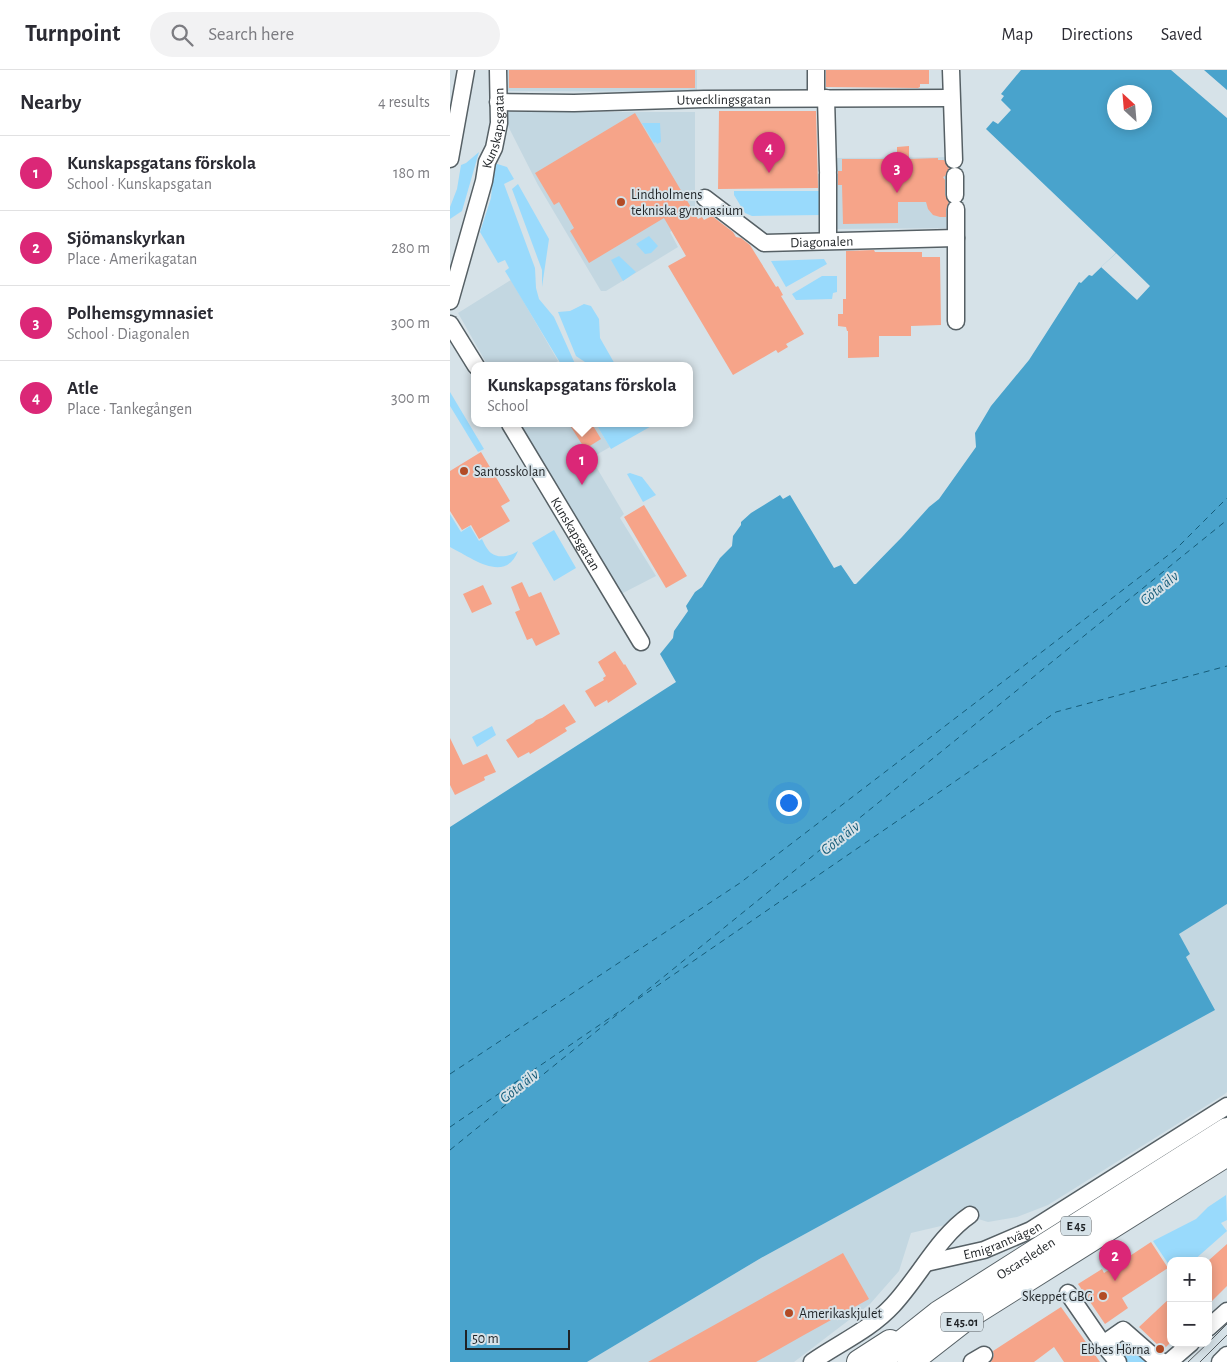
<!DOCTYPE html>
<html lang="en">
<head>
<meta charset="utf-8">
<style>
	body { margin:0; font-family:"Alegreya Sans",sans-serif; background:#f2f2f3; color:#2b2b33 }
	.controls { position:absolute; right:15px; bottom:15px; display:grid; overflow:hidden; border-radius:10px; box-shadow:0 2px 12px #0003 }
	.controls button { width:45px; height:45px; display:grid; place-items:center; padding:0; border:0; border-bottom:1px solid #e1e1e2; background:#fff; color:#2b2b33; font:25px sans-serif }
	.compass { position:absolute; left:657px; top:15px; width:45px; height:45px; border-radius:50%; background:#fff; box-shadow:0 2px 12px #0003; rotate:334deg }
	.scale { position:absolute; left:15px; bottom:12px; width:105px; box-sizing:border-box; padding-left:5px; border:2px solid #1f2326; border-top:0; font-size:14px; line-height:18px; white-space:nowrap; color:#1f2326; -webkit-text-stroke:4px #d6e2e8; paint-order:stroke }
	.you { position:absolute; left:338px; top:732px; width:18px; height:18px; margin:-12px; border:4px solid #fff; border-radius:50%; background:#1a73e8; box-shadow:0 0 0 8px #1a73e833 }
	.badge { display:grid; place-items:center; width:32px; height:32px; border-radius:50%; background:#db2777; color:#fff; font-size:16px; font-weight:700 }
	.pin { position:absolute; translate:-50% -41px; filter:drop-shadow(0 1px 2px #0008) }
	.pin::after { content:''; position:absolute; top:26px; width:18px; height:15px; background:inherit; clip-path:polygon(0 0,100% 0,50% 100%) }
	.popup { position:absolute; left:21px; top:292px; width:222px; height:65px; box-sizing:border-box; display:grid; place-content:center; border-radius:10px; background:#fff; filter:drop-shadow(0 1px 4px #0005); font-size:16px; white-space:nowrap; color:#7c7c81 }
	.popup b { font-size:19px; color:#2b2b33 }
	.popup::after { content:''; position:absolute; left:50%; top:100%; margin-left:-10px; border:10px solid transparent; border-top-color:#fff }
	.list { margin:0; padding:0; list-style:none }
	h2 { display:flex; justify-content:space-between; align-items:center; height:65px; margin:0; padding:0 20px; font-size:21px }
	h2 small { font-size:16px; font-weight:400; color:#7c7c81 }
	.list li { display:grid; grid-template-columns:32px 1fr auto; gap:15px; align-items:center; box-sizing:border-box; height:75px; padding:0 20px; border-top:1px solid #e1e1e2 }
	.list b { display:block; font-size:19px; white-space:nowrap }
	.list p { margin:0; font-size:16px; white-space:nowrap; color:#7c7c81 }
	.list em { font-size:16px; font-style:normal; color:#7c7c81 }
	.icon { flex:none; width:28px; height:28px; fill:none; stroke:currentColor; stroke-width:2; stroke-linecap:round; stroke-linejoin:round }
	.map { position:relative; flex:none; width:777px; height:1292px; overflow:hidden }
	header { display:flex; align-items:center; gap:30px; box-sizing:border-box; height:70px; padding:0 25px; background:#fff; border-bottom:1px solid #e1e1e2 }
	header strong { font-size:24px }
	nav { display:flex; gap:28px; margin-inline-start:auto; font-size:18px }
	.search { width:350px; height:45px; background:#f2f2f3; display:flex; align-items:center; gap:12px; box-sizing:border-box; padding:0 18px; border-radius:28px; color:#7c7c81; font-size:19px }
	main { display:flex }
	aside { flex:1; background:#fff }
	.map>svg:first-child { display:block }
</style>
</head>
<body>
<header>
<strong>Turnpoint</strong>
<div class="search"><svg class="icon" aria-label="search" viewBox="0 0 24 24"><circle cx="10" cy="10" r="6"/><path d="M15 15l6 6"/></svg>Search here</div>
<nav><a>Map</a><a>Directions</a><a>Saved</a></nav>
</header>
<main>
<aside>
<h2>Nearby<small>4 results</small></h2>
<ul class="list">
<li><span class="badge">1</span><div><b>Kunskapsgatans förskola</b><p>School · Kunskapsgatan</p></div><em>180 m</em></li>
<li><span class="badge">2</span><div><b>Sjömanskyrkan</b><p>Place · Amerikagatan</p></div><em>280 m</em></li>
<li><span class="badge">3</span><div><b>Polhemsgymnasiet</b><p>School · Diagonalen</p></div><em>300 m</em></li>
<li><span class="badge">4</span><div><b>Atle</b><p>Place · Tankegången</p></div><em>300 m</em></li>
</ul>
</aside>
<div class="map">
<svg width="777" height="1292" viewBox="0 0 777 1292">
	<rect width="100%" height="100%" fill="#d6e2e8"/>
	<path fill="#c3d7e1" d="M53 0H247V22L53 21Z
		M58 42H245V147L220 162 228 177 156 221H151L88 115 57 54Z
		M511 87 512 158 382 159V88Z
		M61 210 108 291 99 296H38L8 243Z
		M71 354H146L160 377 141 388 174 444 170 448 206 506 171 524Z
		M777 834V1022L775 1024 598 1135 567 1147 538 1152 525 1148 461 1163 449 1201 420 1234 344 1292H137L311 1188 764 940 736 887 740 884 728 864Z"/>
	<path fill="#99dafc" d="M192 53H210L211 72 207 74 206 72 204 73Z
		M29 82 12 141 0 149V137L7 119 11 95 16 93Z
		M44 93 57 97 64 109 54 114 85 198 86 218 89 229 104 247 126 296H112L55 201 59 198 55 190 48 193 30 162 41 128Z
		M68 114 99 169 92 217V200L62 119Z
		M284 121H370V145L302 146 295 143 284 125Z
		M199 166 208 176 201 183 195 184 186 174Z
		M169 186 186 202 173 211 161 190Z
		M374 189 377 194 336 217 321 191Z
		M372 206H387V222L383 223 382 229 346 230 342 224Z
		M134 234 141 236 149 249 150 268 166 296H141L126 286 108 242 120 241Z
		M0 322 34 379 28 382 0 336Z
		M146 354H205L161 379Z
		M180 403 192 407 206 425 193 432 177 404Z
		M0 444 11 462 20 456 29 471 32 469C34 473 37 480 41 483 49 489 61 486 68 481 55 514 22 488 0 477Z
		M104 460 126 498 104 511 82 473Z
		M42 656 46 665 27 677 22 667Z
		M776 1125 777 1150 771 1153 777 1161 743 1191H721V1198L703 1171 746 1149 758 1137Z
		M675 1272 698 1290 696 1292H673L667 1279 671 1274Z"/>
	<path fill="#49a3cc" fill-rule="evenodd" d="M571 0H777V834L729 864 740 884 736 887 765 940 311 1188 137 1292H0V757L226 612 210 584 223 568 224 561 238 541 236 536 245 522 252 517 270 488 282 476 283 466 291 455V452L301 443 330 425 333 429 340 425 384 498 391 495 404 514H406L452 467 479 437 489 429 526 377 525 363 541 336 579 290 629 212 631 213 639 205 642 206 666 183 536 59 543 51 548 54 561 40 551 30 554 26 551 24ZM664 22H694V52H664Z"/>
	<path fill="#d6e2e8" d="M721 0H754L777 20V48Z
		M666 183 700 216 687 230 651 197Z"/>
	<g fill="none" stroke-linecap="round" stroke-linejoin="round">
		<path stroke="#165c79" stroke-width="1" stroke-dasharray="6 5" stroke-linecap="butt" d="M188 929 606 642 777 596
			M0 1004 290 813 725 480 777 428
			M0 1057 170 941
			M0 1080 777 450"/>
	</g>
	<path fill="#f6a489" d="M59 0H245V18H59Z
		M376 0H479V14H470V17L468 18 376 17Z
		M269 41H366L368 118 268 119Z
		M185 43 248 149 252 147 254 150 262 146 283 162 286 167 291 168 300 175 326 217 328 216 333 225 331 226 354 264 336 274 338 277 328 283 326 280 283 305 218 196 236 186 214 148 139 193 120 161 124 158 109 132 104 135 85 103Z
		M459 76V89L488 88V90H494L499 98 495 106 493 107 495 110V125L499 132 496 139V147H490L483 145 478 139 476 132H448V153L393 154 392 115H388V101H392V89H447V77Z
		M424 180 425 182H472V187H490L491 255 461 256V266H429V287L398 288V261H397L396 257 388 256V244H393V229H396V181Z
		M119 354H142L151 369 135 379Z
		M31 382 60 431 51 436 60 451 29 469 21 455 12 460 0 441V401Z
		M194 435 237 506 216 518 174 447Z
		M72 512 79 527 91 522 110 564 86 576 82 568 77 570 65 542 70 540 61 517Z
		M33 515 42 534 22 543 13 524Z
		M165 581 174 595 175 594 187 614 158 633 157 630 145 637 135 621 154 610 153 608 156 606 148 592Z
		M114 634 126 652 115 658 117 661 80 684 79 682 68 688 56 670 83 653 86 650 92 648Z
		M0 668 13 695 37 684 46 702 34 707 35 710 5 725 0 715Z
		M701 1172 718 1198 672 1228 678 1238 655 1254 628 1214 652 1199 654 1203Z
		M777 1174V1216L758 1235V1191Z
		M393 1183 419 1229 354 1265 306 1292H198Z
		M721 1227V1272L713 1280 689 1257Z
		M611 1237 650 1292H614L604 1277 584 1292H541L544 1285 543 1281Z"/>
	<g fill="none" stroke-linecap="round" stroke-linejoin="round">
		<defs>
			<g id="minor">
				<path d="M366 0V28"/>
				<path d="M501 0 504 90"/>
				<path d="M376 28 378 101"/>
				<path id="s1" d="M48 32 124 33 254 29 501 28"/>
				<path d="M0 89 16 0"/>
				<path d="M378 104V170"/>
				<path d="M505 106V125"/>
				<path id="s2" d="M255 128 314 173 506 168"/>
				<path d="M506 139V251"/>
				<path id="s3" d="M0 231 34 111 37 92 44 78 49 53 48 0"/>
				<path d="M0 254 26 296"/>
				<path id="s4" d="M60 354 191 572"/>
				<path id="s5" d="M476 1193 534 1180 581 1160 777 1036"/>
				<path d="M618 1223 653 1274"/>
				<path d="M758 1258 777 1241"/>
				<path d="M362 1292C389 1273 420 1260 443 1235 469 1207 489 1166 520 1145"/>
				<path d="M522 1292 534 1285"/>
				<path d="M668 1292 653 1274 673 1260 705 1288 713 1292"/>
				<path d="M719 1292 741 1273"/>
				<path d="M770 1292 777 1285"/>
			</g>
			<g id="highway">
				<path d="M409 1292 440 1272"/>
				<path id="s6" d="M429 1292 450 1274 489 1243 777 1060"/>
				<path d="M460 1292 519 1246 777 1084"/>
			</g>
		</defs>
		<use href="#minor" stroke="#566065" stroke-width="19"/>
		<use href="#highway" stroke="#566065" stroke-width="26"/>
		<use href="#minor" stroke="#fff" stroke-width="16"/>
		<use href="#highway" stroke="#fff" stroke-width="24"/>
		<path stroke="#565c60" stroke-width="1" d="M758 1273 777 1254
			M738 1292 758 1273
			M750 1292 777 1265"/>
	</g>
	<g fill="#b24b25" stroke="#d6e2e8" stroke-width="2">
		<circle cx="171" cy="132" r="5"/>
		<circle cx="14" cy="401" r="5"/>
		<circle cx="653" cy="1226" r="5"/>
		<circle cx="339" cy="1243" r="5"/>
		<circle cx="710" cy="1279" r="5"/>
	</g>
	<g text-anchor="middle" stroke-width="4" stroke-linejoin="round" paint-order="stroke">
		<g fill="#d6e2e8" stroke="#565c60" stroke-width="1">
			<rect x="611" y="1146.5" width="30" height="19" rx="4"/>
			<rect x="491" y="1242.5" width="42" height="19" rx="4"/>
		</g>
		<g font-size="12" font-weight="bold" fill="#1f2326">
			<text x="626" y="1160">E 45</text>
			<text x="512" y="1256">E 45.01</text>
		</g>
		<g font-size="14" fill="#1f2326" stroke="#d6e2e8">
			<text dy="5" stroke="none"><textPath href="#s1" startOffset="226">Utvecklingsgatan</textPath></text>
			<text dy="5" stroke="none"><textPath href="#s3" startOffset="179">Kunskapsgatan</textPath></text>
			<text dy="5" stroke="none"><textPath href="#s2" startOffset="132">Diagonalen</textPath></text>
			<text dy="5" stroke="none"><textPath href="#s4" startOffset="128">Kunskapsgatan</textPath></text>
			<text dy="5" stroke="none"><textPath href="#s5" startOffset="80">Emigrantvägen</textPath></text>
			<text dy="5" stroke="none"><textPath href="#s6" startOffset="180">Oscarsleden</textPath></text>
		</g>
		<g font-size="14" fill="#1f2326" stroke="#d6e2e8" text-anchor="start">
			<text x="181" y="129">Lindholmens<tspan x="181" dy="16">tekniska gymnasium</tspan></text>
			<text x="24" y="406">Santosskolan</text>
			<text x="643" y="1231" text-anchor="end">Skeppet GBG</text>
			<text x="349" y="1248">Amerikaskjulet</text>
			<text x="700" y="1284" text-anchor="end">Ebbes Hörna</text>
		</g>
		<g font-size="15" font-style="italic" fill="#165c79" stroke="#d6e2e8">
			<text transform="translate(709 518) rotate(-39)" y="5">Göta älv</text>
			<text transform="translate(390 768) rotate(-38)" y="5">Göta älv</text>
			<text transform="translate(69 1016) rotate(-38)" y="5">Göta älv</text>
		</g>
	</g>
</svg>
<div class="controls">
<button>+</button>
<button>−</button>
</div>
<svg class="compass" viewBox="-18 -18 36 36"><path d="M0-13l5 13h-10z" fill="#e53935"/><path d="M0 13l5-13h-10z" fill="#7c7c81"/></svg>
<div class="scale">50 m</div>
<div class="you"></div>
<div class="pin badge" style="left:132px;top:415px">1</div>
<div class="popup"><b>Kunskapsgatans förskola</b>School</div>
<div class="pin badge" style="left:665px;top:1211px">2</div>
<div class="pin badge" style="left:447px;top:123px">3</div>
<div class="pin badge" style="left:319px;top:103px">4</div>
</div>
</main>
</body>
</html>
